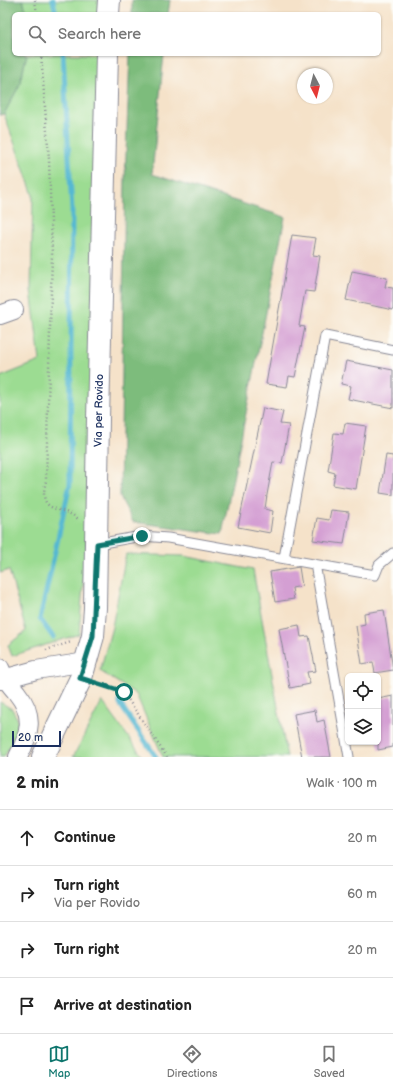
<!DOCTYPE html>
<html lang="en">
<head>
<meta charset="utf-8">
<style>
	body { margin:0; font-family:"Balsamiq Sans",sans-serif; background:#f6f6f6; color:#222 }
	.controls { position:absolute; right:12px; bottom:12px; display:grid; overflow:hidden; border-radius:6px; box-shadow:0 1px 3px #0004 }
	.controls button { width:36px; height:36px; display:grid; place-items:center; padding:0; border:0; border-bottom:1px solid #e0e0e0; background:#fff; color:#222; font:20px sans-serif }
	.compass { position:absolute; left:297px; top:68px; width:36px; height:36px; border-radius:50%; background:#fff; box-shadow:0 1px 3px #0004; rotate:173deg }
	.scale { position:absolute; left:12px; bottom:10px; width:49px; box-sizing:border-box; padding-left:4px; border:2px solid #1b2f5e; border-top:0; font-size:11px; line-height:14px; white-space:nowrap; color:#1b2f5e; -webkit-text-stroke:3px #fdfcf7; paint-order:stroke }
	.stop { position:absolute; width:12px; height:12px; margin:-9px; border:3px solid #0f766e; border-radius:50%; background:#fff }
	.stop.end { background:#0f766e; border-color:#fff; box-shadow:0 1px 4px #0008 }
	.list { margin:0; padding:0; list-style:none }
	h2 { display:flex; justify-content:space-between; align-items:center; height:52px; margin:0; padding:0 16px; font-size:17px }
	h2 small { font-size:13px; font-weight:400; color:#767676 }
	.list li { display:grid; grid-template-columns:26px 1fr auto; gap:12px; align-items:center; box-sizing:border-box; height:56px; padding:0 16px; border-top:1px solid #e0e0e0 }
	.list b { display:block; font-size:15px; white-space:nowrap }
	.list p { margin:0; font-size:13px; white-space:nowrap; color:#767676 }
	.list em { font-size:13px; font-style:normal; color:#767676 }
	.icon { flex:none; width:22px; height:22px; fill:none; stroke:currentColor; stroke-width:2; stroke-linecap:round; stroke-linejoin:round }
	.map { position:relative; flex:none; width:393px; height:757px; overflow:hidden }
	.search { position:absolute; background:#fff; box-shadow:0 1px 3px #0004; left:12px; right:12px; top:12px; height:44px; display:flex; align-items:center; gap:10px; box-sizing:border-box; padding:0 14px; border-radius:6px; color:#767676; font-size:15px }
	.sheet { height:276px; background:#fff }
	nav { display:flex; justify-content:space-around; align-items:center; box-sizing:border-box; height:56px; border-top:1px solid #e0e0e0; background:#fff; font-size:11px; color:#767676 }
	nav a { display:grid; justify-items:center; gap:2px }
	nav .on { color:#0f766e }
	.map>svg:first-child { display:block }
</style>
</head>
<body>
<div class="map">
<svg width="393" height="757" viewBox="0 0 393 757">
	<rect width="100%" height="100%" fill="#fdfcf7"/>
	<filter id="ink" filterUnits="userSpaceOnUse"><feTurbulence type="fractalNoise" baseFrequency=".025" numOctaves="2"/><feDisplacementMap in="SourceGraphic" scale="8" xChannelSelector="R" yChannelSelector="G"/><feConvolveMatrix kernelMatrix="1 2 1 2 8 2 1 2 1" color-interpolation-filters="sRGB"/></filter>
	<filter id="wash" filterUnits="userSpaceOnUse"><feTurbulence type="fractalNoise" baseFrequency=".012" numOctaves="4" result="noise"/><feDisplacementMap in="SourceGraphic" scale="16" xChannelSelector="R" yChannelSelector="G"/><feGaussianBlur stdDeviation="0.9" result="paint"/><feColorMatrix in="noise" values="0 0 0 0 0 0 0 0 0 0 0 0 0 0 0 0 0 1.4 0 .05"/><feComposite in="paint" operator="in"/></filter>
	<g filter="url(#wash)">
		<rect width="100%" height="100%" fill="#f5e2c9"/>
		<path fill="#9cdc92" stroke="#5c8678" d="M23 0H102V14H27Z
			M27 54H101L86 548 79 634 12 656 8 645 26 631 9 570 0 573V377L40 361 31 290 33 195 4 114 19 86Z
			M126 554 184 556 253 570 287 757H163L136 694 100 671 112 627Z
			M102 701 140 753 142 757H73Z
			M0 702 12 709 18 720 15 736 4 757H0Z"/>
		<path fill="#7dbc7c" stroke="#4c766d" d="M0 0H23L27 14H14V54H27L19 86 4 114 0 115Z
			M132 0H170L168 14H132Z
			M130 54H164L152 174 285 217 222 534 133 522 120 497 125 179Z"/>
		<g fill="none" stroke-linecap="round" stroke-linejoin="round">
			<path stroke="#54b8d2" stroke-width="5" d="M53 0 56 14
				M53 637 40 619 70 484 72 210 63 54
				M120 699V704L156 757"/>
		</g>
		<g id="blocks">
			<path fill="#d49fd3" d="M292 235 316 238 313 255 320 256 314 292 305 291 299 326 305 327 295 377 289 376 287 387 266 384Z
				M352 271 387 278 385 287 393 288V310L346 300Z
				M346 361 393 370V408L348 399 351 386 341 384Z
				M263 408 283 412 280 424 289 425 282 463 273 462 267 495 265 509 273 511 270 533 238 527Z
				M345 423 366 426 356 489 333 485 335 473 328 471 334 433 343 434Z
				M386 455 393 456V495L380 493Z
				M331 510 349 512 344 544 313 540 317 518 329 520Z
				M299 567 302 586 292 588 294 599 275 602 270 572Z
				M384 610 393 670 375 673 373 662 362 664 356 626 365 624 364 613Z
				M299 625 301 637 309 636 316 671 307 672 310 684 290 688 279 629Z
				M393 696V747L378 750V699Z
				M315 710 317 722 324 720 331 757H302L294 714Z"/>
		</g>
	</g>
	<g filter="url(#ink)">
		<use href="#blocks" fill-opacity="0" stroke="#888894" stroke-width="1"/>
		<g fill="none" stroke-linecap="round" stroke-linejoin="round">
			<defs>
				<path id="service" d="M97 544 142 536 168 538 375 575 379 565 393 553
					M284 558 325 336 393 350
					M315 564 349 757"/>
				<path id="minor" d="M0 315 14 310
					M0 668C4 679 10 684 17 693 35 715 30 734 18 757
					M0 680 36 670 86 662"/>
				<g id="tertiary">
					<path d="M108 14 109 0"/>
					<path id="s1" d="M43 757 81 678 93 636 95 608 98 419 107 54"/>
				</g>
			</defs>
			<use href="#service" stroke="#888894" stroke-width="11"/>
			<use href="#minor" stroke="#888894" stroke-width="20"/>
			<use href="#tertiary" stroke="#888894" stroke-width="24"/>
			<path stroke="#888894" stroke-width="2.5" stroke-dasharray="1 3" stroke-linecap="butt" d="M35 0 37 14
				M41 54 49 159 52 254 46 481C37 516 61 504 78 519
				M46 650 71 642
				M98 684 123 692 167 757"/>
			<use href="#service" stroke="#fff" stroke-width="9"/>
			<use href="#minor" stroke="#fff" stroke-width="18"/>
			<use href="#tertiary" stroke="#fff" stroke-width="22"/>
		</g>
	</g>
	<g fill="none" stroke-linecap="round" stroke-linejoin="round" filter="url(#ink)">
		<path stroke="#0f766e" stroke-width="5" d="M124 692 80 678 93 636 97 544 142 536"/>
	</g>
	<g text-anchor="middle" stroke-width="3" stroke-linejoin="round" paint-order="stroke">
		<g font-size="11" fill="#1b2f5e" stroke="#fdfcf7">
			<text dy="4" stroke="none"><textPath href="#s1" startOffset="357">Via per Rovido</textPath></text>
		</g>
	</g>
</svg>
<div class="controls">
<button><svg class="icon" aria-label="locate" viewBox="0 0 24 24"><circle cx="12" cy="12" r="6"/><path d="M12 2v4M12 18v4M2 12h4M18 12h4"/></svg></button>
<button><svg class="icon" aria-label="layers" viewBox="0 0 24 24"><path d="M12 4l9 5-9 5-9-5zM3 14l9 5 9-5"/></svg></button>
</div>
<svg class="compass" viewBox="-18 -18 36 36"><path d="M0-13l5 13h-10z" fill="#e53935"/><path d="M0 13l5-13h-10z" fill="#767676"/></svg>
<div class="scale">20 m</div>
<div class="stop" style="left:124px;top:692px"></div>
<div class="stop end" style="left:142px;top:536px"></div>
<div class="search"><svg class="icon" aria-label="search" viewBox="0 0 24 24"><circle cx="10" cy="10" r="6"/><path d="M15 15l6 6"/></svg>Search here</div>
</div>
<section class="sheet">
<h2>2 min<small>Walk · 100 m</small></h2>
<ul class="list">
<li><svg class="icon" aria-label="ahead" viewBox="0 0 24 24"><path d="M12 20V5M6 11l6-6 6 6"/></svg><div><b>Continue</b></div><em>20 m</em></li>
<li><svg class="icon" aria-label="right" viewBox="0 0 24 24"><path d="M7 20v-9h11M14 6l5 5-5 5"/></svg><div><b>Turn right</b><p>Via per Rovido</p></div><em>60 m</em></li>
<li><svg class="icon" aria-label="right" viewBox="0 0 24 24"><path d="M7 20v-9h11M14 6l5 5-5 5"/></svg><div><b>Turn right</b></div><em>20 m</em></li>
<li><svg class="icon" aria-label="arrive" viewBox="0 0 24 24"><path d="M6 21V4h12l-3 4 3 4H6"/></svg><div><b>Arrive at destination</b></div></li>
</ul>
</section>
<nav>
<a class="on"><svg class="icon" aria-label="map" viewBox="0 0 24 24"><path d="M3 6l6-2 6 2 6-2v14l-6 2-6-2-6 2zM9 4v14M15 6v14"/></svg>Map</a>
<a><svg class="icon" aria-label="directions" viewBox="0 0 24 24"><path d="M12 3l9 9-9 9-9-9zM9 14v-3h6M13 9l2 2-2 2"/></svg>Directions</a>
<a><svg class="icon" aria-label="saved" viewBox="0 0 24 24"><path d="M7 4h10v16l-5-4-5 4z"/></svg>Saved</a>
</nav>
</body>
</html>
